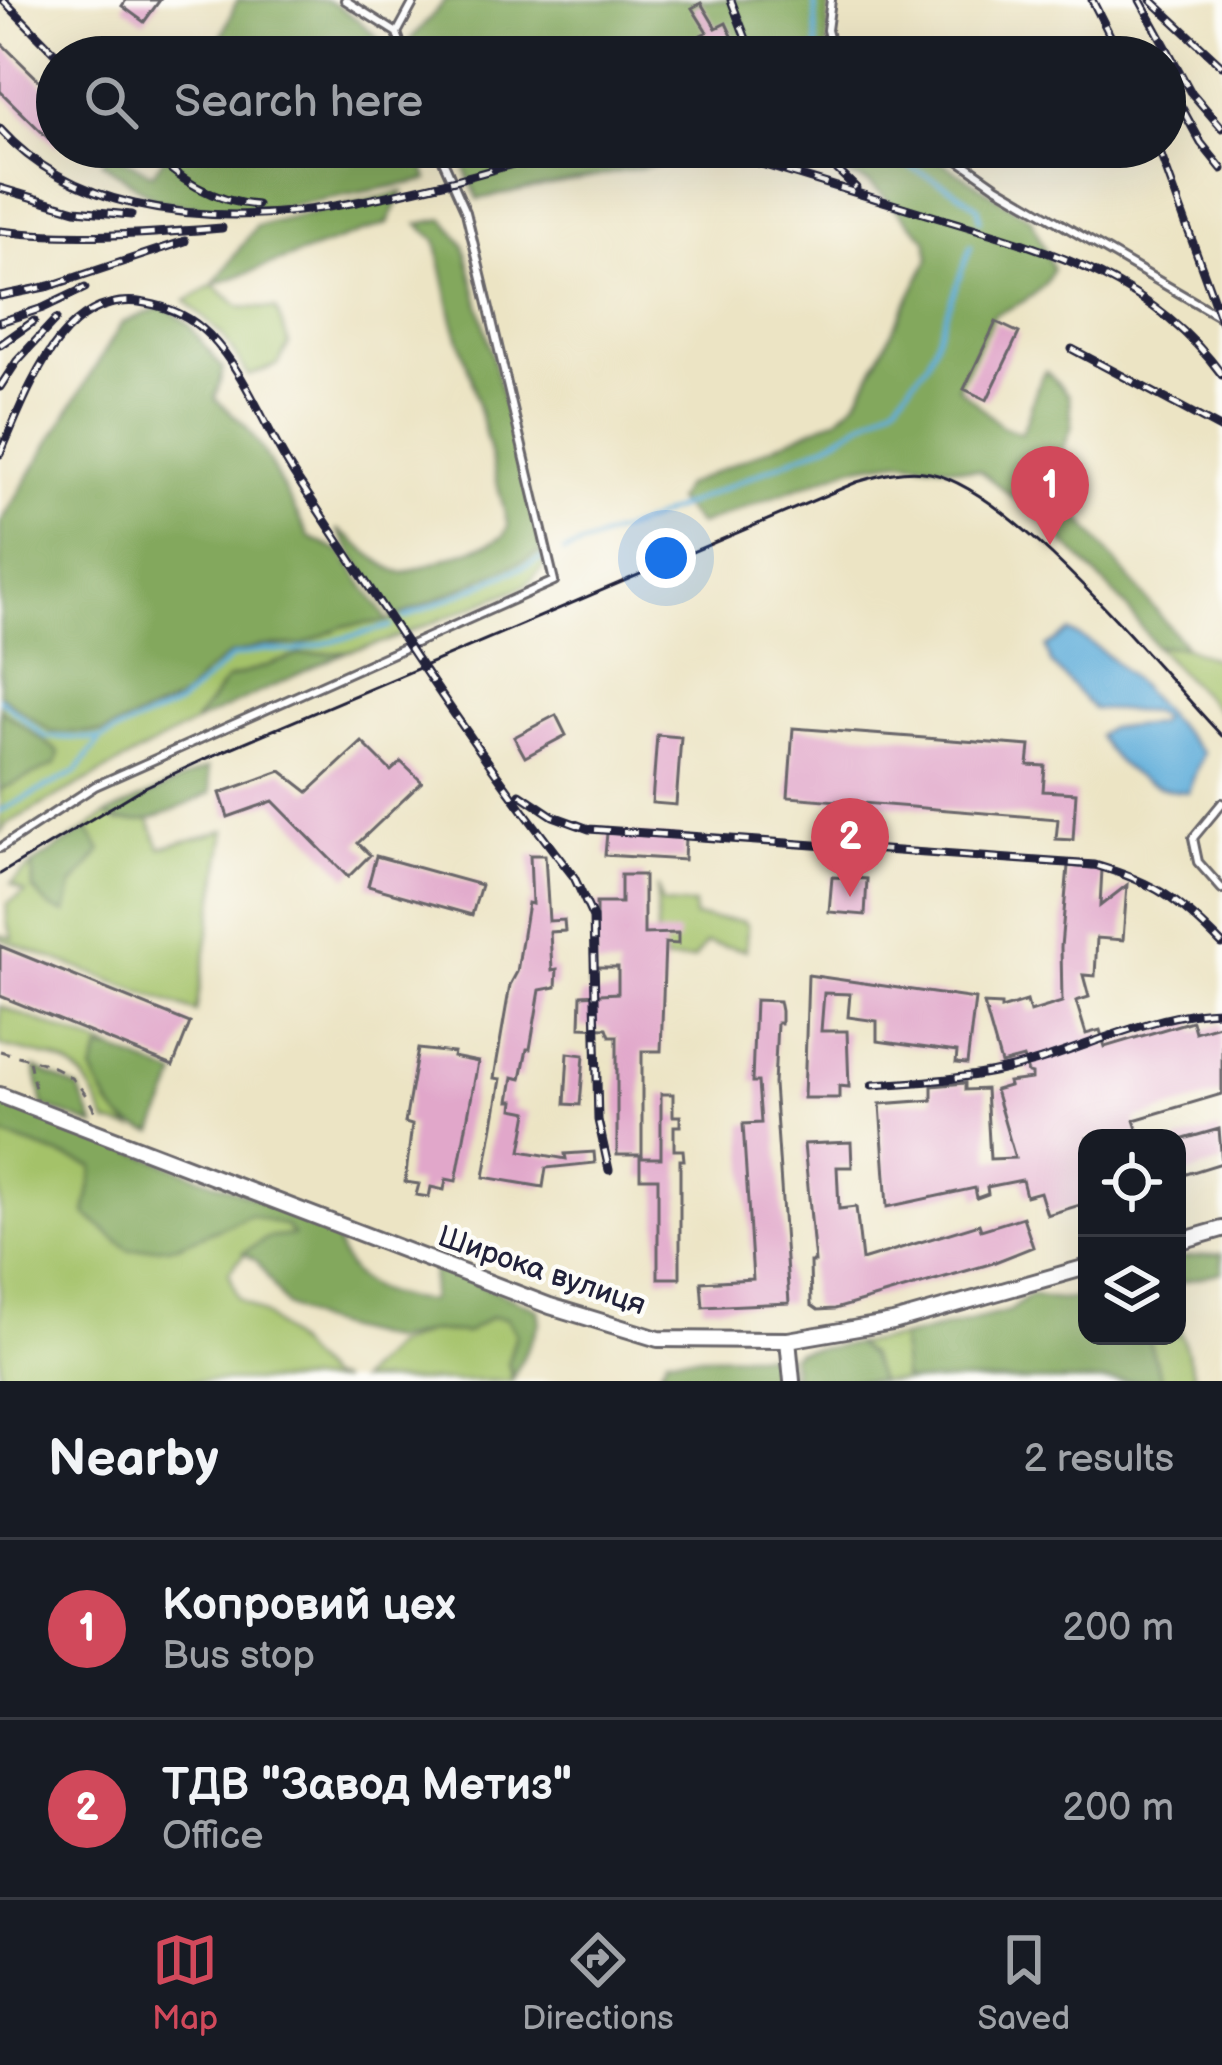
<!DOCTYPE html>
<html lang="en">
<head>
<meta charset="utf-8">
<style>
	body { margin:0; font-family:"Balsamiq Sans",sans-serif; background:#242831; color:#f1f3f6 }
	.controls { position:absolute; right:36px; bottom:36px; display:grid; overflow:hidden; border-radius:24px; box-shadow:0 12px 48px #0002 }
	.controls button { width:108px; height:108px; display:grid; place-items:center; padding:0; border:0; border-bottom:3px solid #363941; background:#171b24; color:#f1f3f6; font:60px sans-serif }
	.you { position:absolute; left:666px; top:558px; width:42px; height:42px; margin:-30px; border:9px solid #fff; border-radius:50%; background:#1a73e8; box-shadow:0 0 0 18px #1a73e833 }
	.badge { display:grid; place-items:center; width:78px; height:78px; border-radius:50%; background:#d1495b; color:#fff; font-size:39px; font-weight:700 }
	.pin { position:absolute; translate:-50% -99px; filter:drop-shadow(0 3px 6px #0008) }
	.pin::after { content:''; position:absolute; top:63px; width:42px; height:36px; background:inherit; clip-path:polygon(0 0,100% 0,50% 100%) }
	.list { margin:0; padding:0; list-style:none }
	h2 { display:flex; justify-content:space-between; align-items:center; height:156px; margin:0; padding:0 48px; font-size:51px }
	h2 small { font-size:39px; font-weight:400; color:#9ea1a6 }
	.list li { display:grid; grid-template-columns:78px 1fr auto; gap:36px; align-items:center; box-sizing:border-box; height:180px; padding:0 48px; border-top:3px solid #363941 }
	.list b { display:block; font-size:45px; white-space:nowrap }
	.list p { margin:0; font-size:39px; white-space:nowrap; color:#9ea1a6 }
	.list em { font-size:39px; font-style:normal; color:#9ea1a6 }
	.icon { flex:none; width:66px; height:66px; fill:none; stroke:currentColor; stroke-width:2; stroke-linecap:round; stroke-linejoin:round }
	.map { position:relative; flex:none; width:1222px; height:1381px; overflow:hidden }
	.search { position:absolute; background:#171b24; box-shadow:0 12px 48px #0002; left:36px; right:36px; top:36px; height:132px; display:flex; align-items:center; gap:30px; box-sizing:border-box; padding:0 42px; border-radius:66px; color:#9ea1a6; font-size:45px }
	.sheet { height:516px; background:#171b24 }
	nav { display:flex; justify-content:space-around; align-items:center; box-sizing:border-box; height:168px; border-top:3px solid #363941; background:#171b24; font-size:33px; color:#9ea1a6 }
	nav a { display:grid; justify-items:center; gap:6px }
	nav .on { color:#d1495b }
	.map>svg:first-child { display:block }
</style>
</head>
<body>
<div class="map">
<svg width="1222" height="1381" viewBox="0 0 1222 1381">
	<rect width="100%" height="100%" fill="#fdfcf7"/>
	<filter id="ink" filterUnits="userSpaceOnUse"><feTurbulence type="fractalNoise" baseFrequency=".00833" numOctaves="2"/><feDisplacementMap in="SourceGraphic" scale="24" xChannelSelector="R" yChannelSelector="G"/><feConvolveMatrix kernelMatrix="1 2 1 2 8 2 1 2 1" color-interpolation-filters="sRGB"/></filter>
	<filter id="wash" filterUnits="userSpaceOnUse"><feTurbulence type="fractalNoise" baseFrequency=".004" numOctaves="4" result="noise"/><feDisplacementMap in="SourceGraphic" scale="48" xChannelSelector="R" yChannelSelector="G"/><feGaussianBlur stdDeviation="2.7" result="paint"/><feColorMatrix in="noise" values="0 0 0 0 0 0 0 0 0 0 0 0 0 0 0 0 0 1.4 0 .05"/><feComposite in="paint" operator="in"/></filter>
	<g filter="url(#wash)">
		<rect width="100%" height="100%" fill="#ece4c4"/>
		<path fill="#a4c269" stroke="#637252" stroke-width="3" d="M213 285 240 307 276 309 289 344 277 365 249 376 223 336 186 301Z
			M542 552 544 566 527 585 387 641 346 652 299 655 228 679 194 723 7 824 0 833V790L56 764C44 730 24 733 0 709V695L51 732 103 733 182 699 205 673 229 655 262 646H284L344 626 388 621Z
			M1155 646 1186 647 1222 663V715Z
			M106 815 118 822 149 819 160 848 226 830 196 1012 0 939V935L13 938 7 922V904L25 893 11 884 33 864V890L66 912 72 886 101 851 87 829Z
			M657 886 662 904 694 905V917L742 921 747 925 746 950 706 943 694 959 664 961V952L657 951Z
			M0 1006 113 1050 100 1051 108 1104 132 1129 107 1123C80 1057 66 1061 0 1046Z
			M0 1134 95 1167 177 1246 250 1214 287 1226 294 1235C264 1239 247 1247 229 1272L238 1298 267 1316 327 1378 341 1381H0Z
			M491 1317 507 1318 516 1334 508 1362 512 1381H358L393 1346 430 1331 466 1333Z
			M1177 1320 1196 1381H1162L1147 1336H1177Z
			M901 1338 906 1381H879L869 1355 855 1344Z"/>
		<path fill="#83a85d" stroke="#52654c" stroke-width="3" d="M237 0C260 0 305 0 325 0 343 6 386 40 391 57H213Z
			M446 0H829L827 57H417L410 40Z
			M173 147H418L428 180 265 210H222L157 201 102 162 111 152 152 174Z
			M456 147H918L1031 219 1053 269C1044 293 1019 306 995 314L958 387 1003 427 1021 433C1032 413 1032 390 1046 371L1069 396 1072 425 1057 468 1063 498 1186 647 1155 646 1124 604 1046 523 980 471 901 460 852 467 699 525 676 501 684 486 837 418 857 400 929 259 927 240 870 183 809 160 717 153 478 199Z
			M403 192 388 223 213 285 256 226Z
			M444 219 464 245 542 552 394 618 337 529C358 542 384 570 405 573L490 543 503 536 508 526 471 377 453 321 436 240 418 224Z
			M165 306 190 326 223 369 215 399 245 425 264 452 309 537 342 553 388 621 344 626 302 645 262 646 229 655 205 673 182 699 103 733 51 732 0 695V524L122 323Z
			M346 652 194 723 227 679 299 655Z
			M0 709 59 752 56 764 0 790Z
			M207 768 211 793C181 806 138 834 106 815Z
			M87 829 101 851 72 886 66 913 49 907 33 889V864Z
			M100 1050H113L177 1076 154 1132C117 1127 107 1102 92 1071Z
			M35 1068 79 1089 95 1126 43 1106Z
			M0 1101 334 1228C343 1284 378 1298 430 1301L434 1265 538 1309 540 1322 513 1378 508 1362 516 1334 507 1318 491 1317 466 1333 430 1331 393 1341 344 1329 317 1321 286 1305 257 1261 243 1253 267 1238 293 1235 286 1226 250 1215 177 1246 129 1250 85 1214 94 1167 0 1134Z
			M1222 1254V1272L1177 1283V1258Z
			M1087 1293V1336H1147L1162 1381H906L903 1377 901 1338 1010 1311 1030 1295C1047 1299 1071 1304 1087 1293Z
			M855 1344 869 1355 879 1381H794L791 1356 797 1351Z
			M785 1354 789 1381H655L667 1357Z"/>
		<path fill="#61aeda" stroke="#42688a" stroke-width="3" d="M1069 632C1117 650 1164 717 1203 753L1188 792C1151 791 1115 768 1098 735L1110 728 1157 724 1161 718 1152 712 1093 709 1051 663 1046 647Z"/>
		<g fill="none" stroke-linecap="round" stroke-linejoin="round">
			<path stroke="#61aeda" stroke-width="4.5" d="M815 0 817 57
				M877 147C909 170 948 182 978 207L980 221
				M564 552 645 522 829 443 896 402 928 362 971 246
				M404 618 541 559
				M0 699 46 737 101 739 178 705 232 657 263 650 295 651 391 626
				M0 811 76 772 101 739"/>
		</g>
		<g id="blocks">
			<path fill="#e1a7ca" d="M126 0H160L144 22 122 6Z
				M701 3 716 28 726 23 742 57H712L701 35 707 32 692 8Z
				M0 42 57 98V147L0 91Z
				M996 322 1019 333 987 400 964 389Z
				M556 715 566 735 525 757 514 737Z
				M793 728 1030 746 1028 765 1045 766 1043 791 1076 793 1073 840 1056 839 1058 819 788 797Z
				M657 735 681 737 676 805 652 803Z
				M362 742 391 771 401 762 422 782 358 843 370 855 348 877 273 801 228 817 220 793 281 771 308 792Z
				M607 833 685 838 684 860 605 855Z
				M530 855H545L549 921 564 920 565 931 550 932 552 970 557 969 556 987 540 990 530 1049H527L521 1079 513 1077 509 1101H514L513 1109 528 1112 521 1151 566 1159 565 1154 594 1152 595 1163 546 1168 543 1187 484 1177 501 1079 494 1078 510 985 517 972 528 903 532 904Z
				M376 856 481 885 472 915 368 886Z
				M1068 866 1102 869 1100 906 1127 885 1123 940 1097 938 1095 976 1083 975 1089 997 1076 1001 1086 1034 1100 1030 1105 1047 1192 1021 1195 1032 1222 1024V1094L1134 1120 1140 1138H1087V1203L1047 1215 1040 1192 1026 1196 1022 1180 987 1187 988 1194 977 1198 975 1188 887 1207 880 1104 932 1100V1086L965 1083V1090L986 1089 990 1159 1015 1158 995 1090 1009 1086 1008 1082 1032 1079V1074L1028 1073 1023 1058 1001 1064 984 1004 1001 1005V1009L1027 1001 1030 1012 1062 1002 1061 947Z
				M621 875H644V934L678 933V944L665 943 661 1051H642V1155H617V1036H610L607 1028 580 1027 581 995 618 993V967H596V903H621Z
				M832 877 867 879 865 915 829 912Z
				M0 946 190 1023 173 1066 0 996Z
				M808 975 975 999 967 1064 956 1063 957 1052 877 1041V1021L848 1017 850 994 824 993 821 1031H847L849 1087 839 1086V1098H804Z
				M755 1000 779 1001 781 1011V1023H777L774 1084 789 1303 703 1307 701 1282 753 1279 743 1124 761 1123 758 1082H752Z
				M418 1049 454 1053 453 1057 478 1062 456 1181 446 1179 444 1190 431 1187 429 1197 416 1195 419 1184 405 1182 412 1125 405 1123Z
				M568 1053 584 1055 580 1105 565 1104Z
				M661 1094H673V1116H680V1126H674V1150H683L684 1160H680V1278H658V1178H640V1158H661Z
				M1219 1129 1222 1163 1177 1177V1141Z
				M851 1142 852 1167H837L839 1209 856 1207 862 1260 979 1224 981 1230 1023 1217 1033 1247 990 1264 835 1309 818 1310 811 1305 810 1262H815L804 1144Z"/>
		</g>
	</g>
	<g filter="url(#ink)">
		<use href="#blocks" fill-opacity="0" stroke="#69666b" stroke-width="3"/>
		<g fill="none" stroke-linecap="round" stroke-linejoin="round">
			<defs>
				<path id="lane" d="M345 0 397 33
					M831 0 827 30 834 57
					M405 57 397 33 415 0
					M940 147 996 186 1222 318
					M1222 803 1193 838 1198 862 1222 889
					M0 848 95 786 554 581 466 212 437 147"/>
				<path id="street" d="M0 1095 550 1306 658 1339 788 1340 893 1322 1087 1267
					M1177 1242 1222 1229
					M788 1340 792 1381"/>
			</defs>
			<use href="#lane" stroke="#69666b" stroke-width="12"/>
			<use href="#street" stroke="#69666b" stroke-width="20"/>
			<path stroke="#69666b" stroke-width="3" stroke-dasharray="9 9" stroke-linecap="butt" d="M0 1051C51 1066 73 1064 97 1116
				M29 1061 36 1093"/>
			<use href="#lane" stroke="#fff" stroke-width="6"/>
			<use href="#street" stroke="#fff" stroke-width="14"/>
			<path stroke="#22223b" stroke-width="3" d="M0 874 145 787 205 759 857 482C881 475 905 468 930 473 1014 490 1159 670 1222 736"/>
			<defs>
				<path id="rail" d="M3 0 59 57
					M731 0 753 57
					M1092 0 1121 57
					M1140 0 1190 91 1222 128
					M1151 0 1222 66
					M1171 88 1201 143 1222 169
					M0 129C35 168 83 192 134 204 245 229 343 207 451 181 496 170 540 154 585 147
					M148 147C176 179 214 202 257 205
					M706 147C777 169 848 190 919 212 1035 247 1147 272 1222 375
					M814 147 856 188
					M1158 147 1222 323
					M0 188 75 210 131 215
					M0 231C75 240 147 234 222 228
					M0 296 50 286 185 241
					M0 322 43 308 85 288
					M0 345 34 321
					M1072 349 1222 429
					M0 387 17 361 56 319
					M0 454C27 395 60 288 145 303 169 307 191 317 209 335 246 373 265 429 294 474 385 610 472 748 574 877L593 918 598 1120 609 1170
					M520 794 553 816 589 829 1095 865C1156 883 1178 899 1222 944
					M872 1085C926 1082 978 1078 1031 1063 1089 1046 1162 1011 1222 1011"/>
			</defs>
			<use href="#rail" stroke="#22223b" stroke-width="9"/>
			<use href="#rail" stroke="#fdfcf7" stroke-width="4.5" stroke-dasharray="14" stroke-linecap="butt"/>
		</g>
	</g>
	<g text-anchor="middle" stroke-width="9" stroke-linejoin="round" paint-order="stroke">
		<g font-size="30" fill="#22223b" stroke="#fdfcf7">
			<text transform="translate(542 1270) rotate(19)" y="10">Широка вулиця</text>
		</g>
	</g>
</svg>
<div class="controls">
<button><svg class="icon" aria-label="locate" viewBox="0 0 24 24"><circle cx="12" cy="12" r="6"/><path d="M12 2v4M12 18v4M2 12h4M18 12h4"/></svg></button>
<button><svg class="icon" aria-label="layers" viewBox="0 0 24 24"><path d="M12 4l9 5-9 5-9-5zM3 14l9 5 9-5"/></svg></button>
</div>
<div class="you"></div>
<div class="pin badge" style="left:1050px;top:545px">1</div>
<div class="pin badge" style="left:850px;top:897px">2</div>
<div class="search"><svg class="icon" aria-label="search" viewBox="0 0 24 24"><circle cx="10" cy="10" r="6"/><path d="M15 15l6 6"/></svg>Search here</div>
</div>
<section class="sheet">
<h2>Nearby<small>2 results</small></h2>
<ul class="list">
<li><span class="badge">1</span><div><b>Копровий цех</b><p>Bus stop</p></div><em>200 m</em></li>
<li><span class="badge">2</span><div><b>ТДВ &quot;Завод Метиз&quot;</b><p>Office</p></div><em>200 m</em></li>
</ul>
</section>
<nav>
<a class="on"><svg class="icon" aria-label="map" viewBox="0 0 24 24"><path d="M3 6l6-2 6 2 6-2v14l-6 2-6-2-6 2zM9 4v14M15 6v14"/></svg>Map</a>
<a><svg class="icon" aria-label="directions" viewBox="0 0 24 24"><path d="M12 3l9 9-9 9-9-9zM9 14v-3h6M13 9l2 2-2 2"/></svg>Directions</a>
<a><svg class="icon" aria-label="saved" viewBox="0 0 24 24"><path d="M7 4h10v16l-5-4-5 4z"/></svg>Saved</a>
</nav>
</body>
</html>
